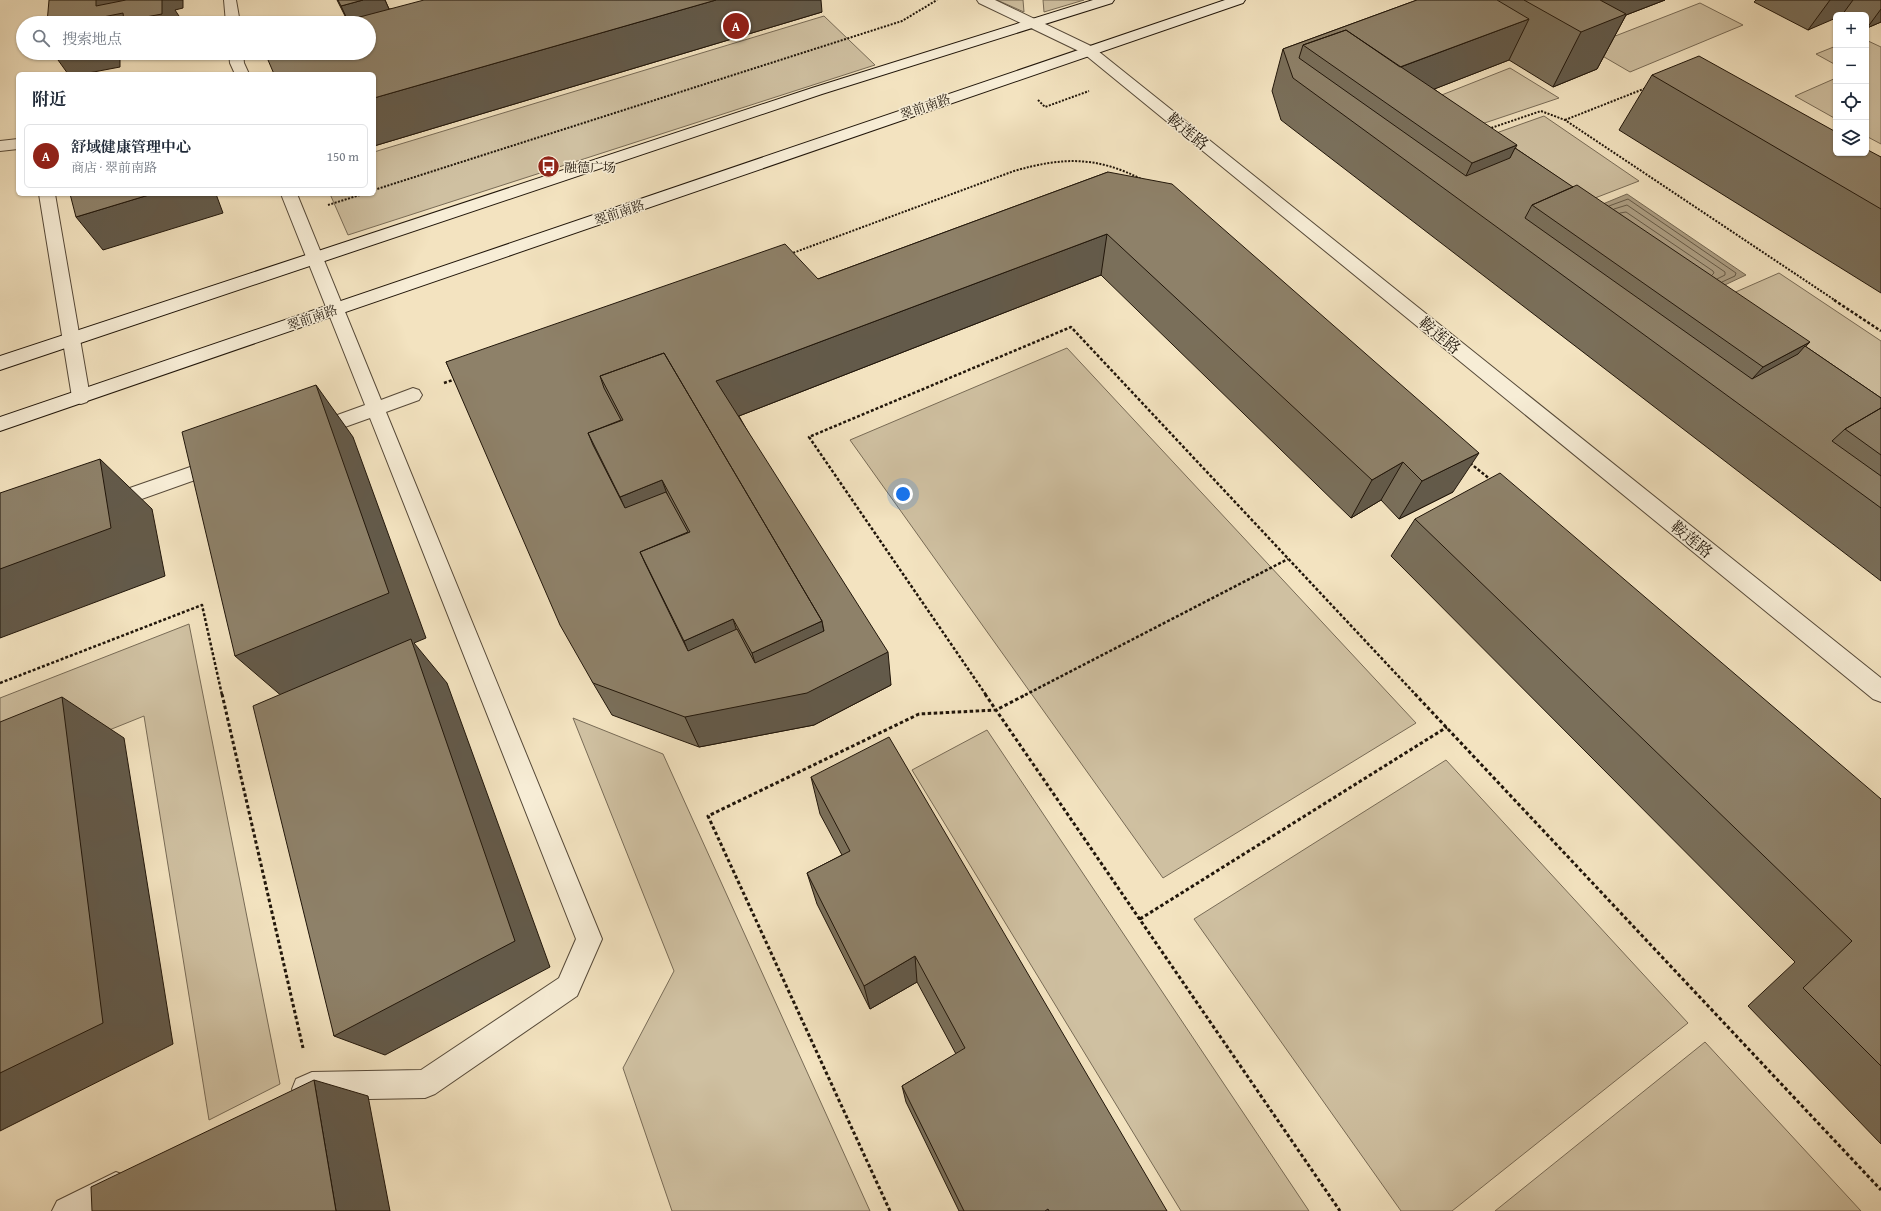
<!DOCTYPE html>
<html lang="zh">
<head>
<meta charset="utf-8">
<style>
	body { margin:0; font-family:"Gentium Book Plus","Noto Serif SC",serif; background:#f2f2f3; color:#1f2937 }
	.controls { position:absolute; right:12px; top:12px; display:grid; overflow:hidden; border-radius:6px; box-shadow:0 1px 3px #0004 }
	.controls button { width:36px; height:36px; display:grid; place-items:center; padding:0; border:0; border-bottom:1px solid #e0e1e3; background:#fff; color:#1f2937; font:20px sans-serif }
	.you { position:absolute; left:903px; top:494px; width:14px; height:14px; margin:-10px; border:3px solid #fff; border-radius:50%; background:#1a73e8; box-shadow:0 0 0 6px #1a73e833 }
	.badge { display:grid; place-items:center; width:26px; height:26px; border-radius:50%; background:#8f2418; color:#fff; font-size:13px; font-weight:700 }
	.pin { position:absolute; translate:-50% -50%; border:2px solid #fff; box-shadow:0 1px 4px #0006 }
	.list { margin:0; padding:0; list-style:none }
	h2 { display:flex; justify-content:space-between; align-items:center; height:52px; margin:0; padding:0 16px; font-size:17px }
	h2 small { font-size:13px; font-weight:400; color:#747a83 }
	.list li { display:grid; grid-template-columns:26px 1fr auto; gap:12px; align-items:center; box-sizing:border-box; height:64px; margin:0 8px 8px; padding:0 8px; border:1px solid #e0e1e3; border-radius:6px }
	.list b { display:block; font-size:15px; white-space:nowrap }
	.list p { margin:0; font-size:13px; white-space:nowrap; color:#747a83 }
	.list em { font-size:13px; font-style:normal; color:#747a83 }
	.icon { flex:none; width:22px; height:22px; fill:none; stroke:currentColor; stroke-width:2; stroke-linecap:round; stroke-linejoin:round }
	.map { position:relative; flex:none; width:1881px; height:1211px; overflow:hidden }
	.search { position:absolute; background:#fff; box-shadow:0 1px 3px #0004; left:16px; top:16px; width:360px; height:44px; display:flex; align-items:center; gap:10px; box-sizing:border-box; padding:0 14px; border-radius:22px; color:#747a83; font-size:15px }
	.panel { position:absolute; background:#fff; box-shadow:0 1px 3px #0004; left:16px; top:72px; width:360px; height:124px; border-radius:6px }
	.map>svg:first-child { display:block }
</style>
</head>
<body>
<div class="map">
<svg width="1881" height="1211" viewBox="0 0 1881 1211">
	<rect width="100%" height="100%" fill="#f3e3c0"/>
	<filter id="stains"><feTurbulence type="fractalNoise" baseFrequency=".005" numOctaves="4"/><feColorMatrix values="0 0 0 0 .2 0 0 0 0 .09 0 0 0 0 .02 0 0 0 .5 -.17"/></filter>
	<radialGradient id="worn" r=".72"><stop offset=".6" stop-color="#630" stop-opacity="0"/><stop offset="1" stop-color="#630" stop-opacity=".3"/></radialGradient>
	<path fill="#cfc0a1" stroke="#786b56" d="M997 0H1023L1024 12Z
		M1043 0H1084L1044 12Z
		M1700 3 1743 25 1630 72 1587 47Z
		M824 16 875 65 348 235 330 194H374V152Z
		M1866 40 1881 47V144L1866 136Z
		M1836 46V65L1816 54Z
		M1510 68 1559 98 1434 140 1396 113Z
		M1836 78V119L1795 96Z
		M1544 116 1639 181 1564 210 1471 142Z
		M1779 273 1881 341V441L1699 308Z
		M1067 348 1416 723 1163 878 850 440Z
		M189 624 280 1084 209 1120 144 716 0 774V698Z
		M573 718 663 754 870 1211H672L623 1068 674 971Z
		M987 730 1309 1211H1181L912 770Z
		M1446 760 1688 1023 1452 1211H1401L1194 919Z
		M1705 1042 1861 1211H1495Z"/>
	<path fill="#ac9d82" stroke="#746752" d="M1627 194 1746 275 1693 300 1576 215Z"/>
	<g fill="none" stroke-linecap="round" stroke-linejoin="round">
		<path stroke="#665a46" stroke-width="1" d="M1609 206 1628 199 1736 273 1735 276 1722 282
			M1614 209 1627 205 1725 272V275L1717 279
			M1620 213 1626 212 1713 271 1714 273 1712 275"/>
		<defs>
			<path id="service" d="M224 0H236L240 23H226Z
				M229 53H243L244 63 249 74H235L230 63Z
				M39 194H55L90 397 87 402 81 404 75 402 72 397Z
				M281 194H297L381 400 413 388 419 390 422 395 419 400 386 412 602 939 577 996 435 1094 425 1098 313 1100 306 1103 296 1099 292 1089 296 1079 312 1072 421 1070 559 978 576 939 370 418 314 438 307 436 305 431 307 426 365 405Z
				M219 457 226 459 229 464 226 469 108 511 101 508 98 503 101 498Z
				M116 1172 126 1176 130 1186 126 1196 97 1211H52L57 1201Z"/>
			<path id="minor" d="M18 139V149L0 151V141Z"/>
			<path id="tertiary" d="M977 0H995L1093 47 1881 678V702L1873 699 1083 53 979 3Z"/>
			<path id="secondary" d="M1093 0H1114L1112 3 822 94 0 370V356L812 88Z
				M1225 0H1245L1243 3 0 431V417Z"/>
		</defs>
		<use href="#service" stroke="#564938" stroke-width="2"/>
		<use href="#minor" stroke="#564938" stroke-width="2"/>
		<use href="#tertiary" stroke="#564938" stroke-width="2"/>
		<use href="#secondary" stroke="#21160a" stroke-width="2"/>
		<path stroke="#21160a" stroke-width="2" stroke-dasharray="2 1.5" stroke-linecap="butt" d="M1038 100 1045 107 1089 91
			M1565 120 1646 88
			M1488 129 1541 111 1565 120 1836 301
			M374 190 902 21 937 0
			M328 205 363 194
			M790 254 1014 171C1063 157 1097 156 1143 180"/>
		<path stroke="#21160a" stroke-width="2.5" stroke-dasharray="3 2" stroke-linecap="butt" d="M1834 300 1881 331
			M444 383 456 379
			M1470 463 1491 480
			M0 683 202 605 222 695
			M986 695 809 437 1071 327 1416 695
			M1025 695 1288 559"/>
		<path stroke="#21160a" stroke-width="3" stroke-dasharray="3.5 2.5" stroke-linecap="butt" d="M222 694 303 1048
			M985 694 1340 1211
			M1415 694 1881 1190
			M1140 919 1447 727
			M890 1211 708 816 919 714 996 710 1027 694"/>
		<use href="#service" fill="#f7edd6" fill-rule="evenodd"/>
		<use href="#minor" fill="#f7edd6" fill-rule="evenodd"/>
		<use href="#tertiary" fill="#f7edd6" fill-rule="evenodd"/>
		<use href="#secondary" fill="#f7edd6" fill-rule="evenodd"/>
	</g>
	<path fill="#7a6f5a" stroke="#21160a" d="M337 0H385L389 9 822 12 374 146V74Z
		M1417 0H1665L1626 15 1597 69 1553 87 1509 60 1434 89 1515 148 1881 398V581L1281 120 1272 91 1283 49Z
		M1756 0H1881V22L1867 28 1866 27V15H1836L1808 30 1754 2Z
		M1652 75 1881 157V293L1619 130Z
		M1108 172 1453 492 1399 519 1381 500 1351 518 1101 275 739 416 891 685 814 725 699 747 612 715 593 683 446 362 818 279Z
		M1415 519 1881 799V1144L1748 1006 1795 962 1391 556Z
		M811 777 1167 1211H959L906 1102 902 1086 956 1054 917 982 870 1009 817 904 807 873 842 855 820 814Z"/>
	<path fill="#635a4a" stroke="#21160a" d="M82 0H183V8L175 10 181 19V23H98Z
		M363 0H385L393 18 349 23 341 6Z
		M716 0H821L822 12 374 146V98Z
		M1579 0H1665L1626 15 1597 69 1553 87 1581 32Z
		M1830 0H1853L1842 15H1836V18L1808 30Z
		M1881 9V22L1867 28Z
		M1529 19 1509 60 1419 95 1398 68Z
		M53 53H120V67L83 74H68Z
		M1517 145 1489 200 1456 197 1472 163Z
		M152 194H216L223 213 103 250 76 217Z
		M1107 234 1101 275 726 421 716 381Z
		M1810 342 1760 394 1733 400 1763 367Z
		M316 385 353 437 426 638 414 643 447 683 550 967 385 1055 334 1036 284 698 235 656Z
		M1479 453 1453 492 1399 519 1422 481Z
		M100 459 152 509 165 576 0 638V569Z
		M1403 462 1381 500 1351 518 1372 480Z
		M662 480 680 530 641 545 620 497Z
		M733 619 747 663 701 684 684 641Z
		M822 621 830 665 765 696 752 653Z
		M888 652 891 685 814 725 699 747 685 717Z
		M62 697 124 738 173 1044 0 1131V1073Z
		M915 956 917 982 870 1009 864 986Z
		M314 1080 368 1096 390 1211H336Z"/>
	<path fill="#8e8169" stroke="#21160a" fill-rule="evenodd" d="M49 0H96V6L126 0H162V14L124 21 123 13 98 18V23H47Z
		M338 0H363L341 6Z
		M424 0H716L374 98V74H274L265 53H369V23H337Z
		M1417 0H1497L1529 19 1400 67 1346 30 1303 45 1299 58 1466 176 1510 158 1515 148 1573 187 1532 205 1525 218 1752 379 1798 354 1805 346 1881 398V408L1845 429 1832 441 1881 476V508L1293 78 1283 49Z
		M1524 0H1600L1626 14 1581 32Z
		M1346 30 1517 145 1472 163 1303 45Z
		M1699 56 1836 132V153H1866V149L1881 157V209L1652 75Z
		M1108 172 1172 184 1479 453 1422 481 1403 462 1372 480 1107 234 716 381 888 652 807 693 685 717 593 683 560 625 446 362 785 244 818 279ZM664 353 822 621 824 631 755 663 737 629 688 651 645 563 640 552 688 532 666 492 625 508 593 445 588 433 621 420 604 388 600 376Z
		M1577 185 1810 342 1763 367 1532 205Z
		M70 194H152L76 217Z
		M664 353 822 621 752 653 733 619 684 641 640 552 690 532 662 480 620 497 588 433 623 420 600 376Z
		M316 385 389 593 235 656 182 432Z
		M1881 408V455L1845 429Z
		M100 459 111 528 0 569V493Z
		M1500 473 1881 799V1066L1803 988 1852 941 1415 519Z
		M411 639 515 941 334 1036 253 706Z
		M62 697 103 1023 0 1073V722Z
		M889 737 1167 1211H1049L1048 1209 1045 1211H964L902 1086 965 1048 915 956 864 986 807 873 850 851 811 777Z
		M314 1080 336 1211H92L91 1187Z"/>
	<defs>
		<symbol id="bus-disc" viewBox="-11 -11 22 22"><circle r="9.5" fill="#8f2418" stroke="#f7edd6"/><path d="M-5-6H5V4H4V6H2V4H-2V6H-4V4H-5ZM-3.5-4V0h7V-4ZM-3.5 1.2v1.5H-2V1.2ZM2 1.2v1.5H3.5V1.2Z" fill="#fff"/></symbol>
	</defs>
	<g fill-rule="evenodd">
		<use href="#bus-disc" x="536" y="154" width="25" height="25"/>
	</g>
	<g text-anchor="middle" stroke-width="3" stroke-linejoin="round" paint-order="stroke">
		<g font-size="13" fill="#21160a" stroke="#f7edd6">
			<text transform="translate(925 106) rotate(-19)" y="5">翠前南路</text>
			<text transform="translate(619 212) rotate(-19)" y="5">翠前南路</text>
			<text transform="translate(312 317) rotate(-19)" y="5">翠前南路</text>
		</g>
		<g font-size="13" fill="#21160a" stroke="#f7edd6" text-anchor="start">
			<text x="564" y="172">融德广场</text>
		</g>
		<g font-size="16" fill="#21160a" stroke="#f7edd6">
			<text transform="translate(1188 131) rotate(39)" y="6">鞍莲路</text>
			<text transform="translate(1440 335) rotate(39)" y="6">鞍莲路</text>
			<text transform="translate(1692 539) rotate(39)" y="6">鞍莲路</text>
		</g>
	</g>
	<rect width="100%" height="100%" filter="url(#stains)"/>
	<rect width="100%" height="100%" fill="url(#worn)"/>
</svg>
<div class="controls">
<button>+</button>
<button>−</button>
<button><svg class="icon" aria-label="locate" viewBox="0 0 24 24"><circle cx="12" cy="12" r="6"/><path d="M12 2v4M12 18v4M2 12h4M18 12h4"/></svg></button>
<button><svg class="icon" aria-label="layers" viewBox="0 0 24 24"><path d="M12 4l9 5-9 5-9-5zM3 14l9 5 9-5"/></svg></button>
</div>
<div class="you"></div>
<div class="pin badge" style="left:736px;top:26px">A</div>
<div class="search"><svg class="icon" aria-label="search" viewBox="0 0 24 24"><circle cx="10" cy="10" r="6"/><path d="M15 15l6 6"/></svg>搜索地点</div>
<section class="panel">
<h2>附近<small></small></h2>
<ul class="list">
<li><span class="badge">A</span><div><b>舒域健康管理中心</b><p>商店 · 翠前南路</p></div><em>150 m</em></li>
</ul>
</section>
</div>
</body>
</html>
